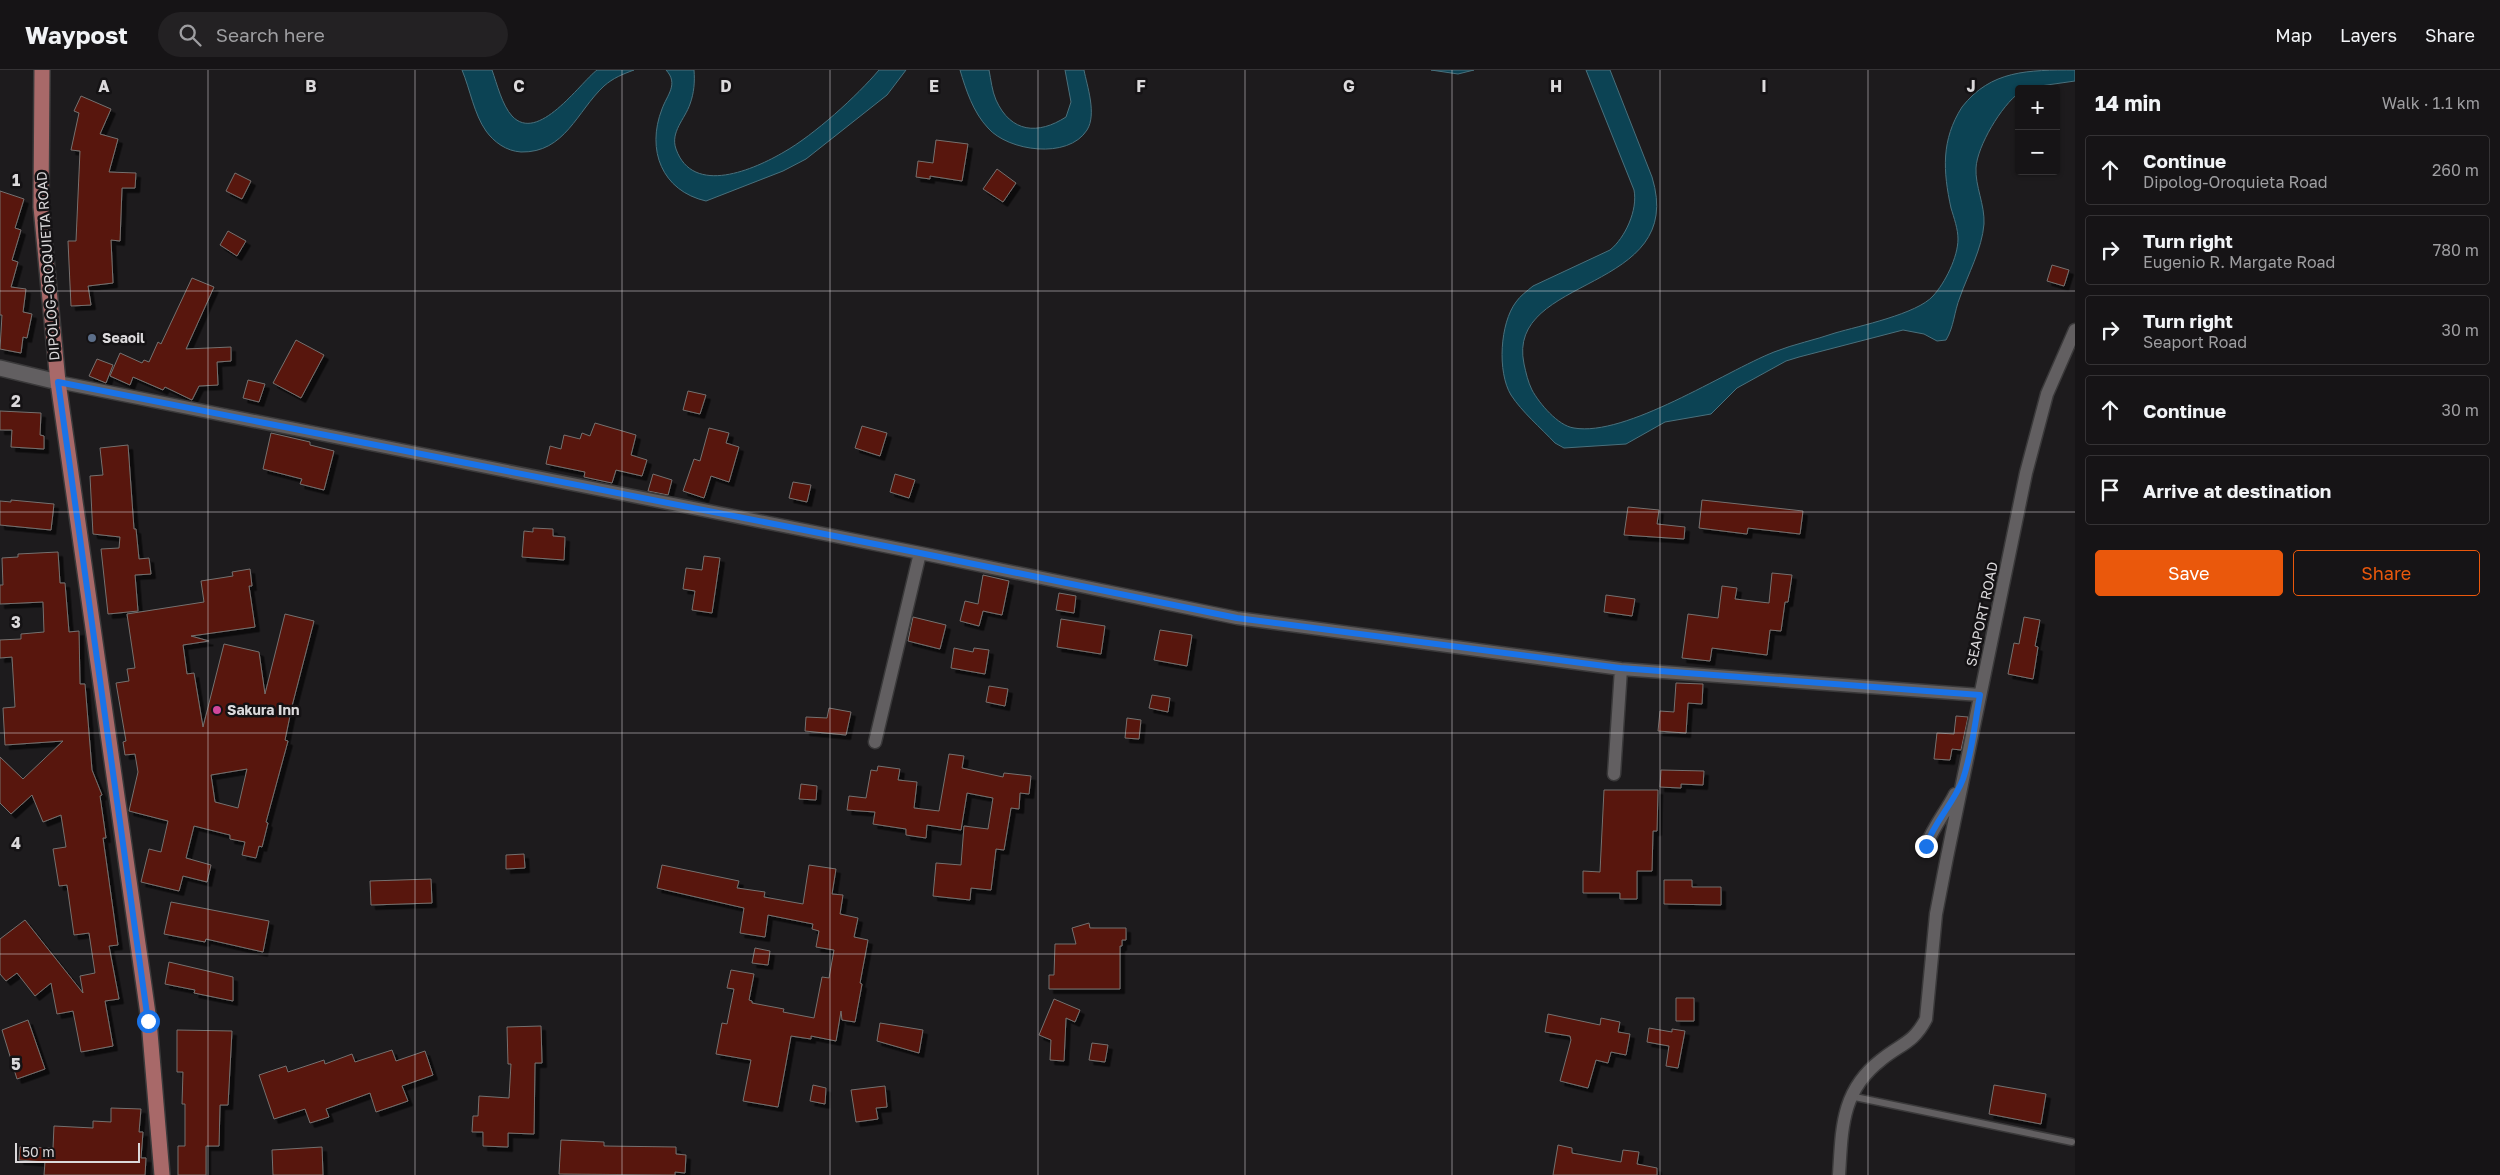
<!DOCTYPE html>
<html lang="en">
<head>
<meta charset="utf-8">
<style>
	body { margin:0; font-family:"Golos Text",sans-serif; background:#232123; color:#f1f3f6 }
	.controls { position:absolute; right:15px; top:15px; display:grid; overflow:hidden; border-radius:5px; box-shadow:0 1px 4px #0004 }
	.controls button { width:45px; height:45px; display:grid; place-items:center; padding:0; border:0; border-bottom:1px solid #353335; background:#161416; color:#f1f3f6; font:25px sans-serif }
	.scale { position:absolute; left:15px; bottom:12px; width:125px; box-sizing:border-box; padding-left:5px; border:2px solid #dbd9db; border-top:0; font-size:14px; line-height:18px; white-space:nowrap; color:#dbd9db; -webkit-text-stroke:4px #141214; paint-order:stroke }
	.stop { position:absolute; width:15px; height:15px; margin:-11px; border:4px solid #1a73e8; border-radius:50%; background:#fff }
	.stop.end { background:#1a73e8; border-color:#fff; box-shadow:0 1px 5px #0008 }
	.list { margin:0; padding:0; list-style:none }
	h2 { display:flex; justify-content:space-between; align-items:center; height:65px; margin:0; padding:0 20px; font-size:21px }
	h2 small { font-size:16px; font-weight:400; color:#9e9ea1 }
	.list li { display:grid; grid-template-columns:32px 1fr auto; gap:15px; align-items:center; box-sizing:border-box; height:70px; margin:0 10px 10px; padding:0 10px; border:1px solid #353335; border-radius:5px }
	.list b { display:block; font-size:19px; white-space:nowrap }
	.list p { margin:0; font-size:16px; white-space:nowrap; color:#9e9ea1 }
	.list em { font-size:16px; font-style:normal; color:#9e9ea1 }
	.actions { display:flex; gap:10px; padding:15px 20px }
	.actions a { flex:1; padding:11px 0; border:1px solid #ea580c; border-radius:5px; text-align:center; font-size:18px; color:#ea580c }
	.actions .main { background:#ea580c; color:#fff }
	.icon { flex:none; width:28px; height:28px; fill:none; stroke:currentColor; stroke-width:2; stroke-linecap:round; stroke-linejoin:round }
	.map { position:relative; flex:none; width:2075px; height:1105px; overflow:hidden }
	header { display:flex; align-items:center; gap:30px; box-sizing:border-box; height:70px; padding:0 25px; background:#161416; border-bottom:1px solid #353335 }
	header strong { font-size:24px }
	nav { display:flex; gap:28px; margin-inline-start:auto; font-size:18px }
	.search { width:350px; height:45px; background:#232123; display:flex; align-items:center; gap:12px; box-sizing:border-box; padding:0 18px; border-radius:28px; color:#9e9ea1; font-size:19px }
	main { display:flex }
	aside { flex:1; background:#161416 }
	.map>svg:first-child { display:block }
</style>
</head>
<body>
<header>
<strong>Waypost</strong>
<div class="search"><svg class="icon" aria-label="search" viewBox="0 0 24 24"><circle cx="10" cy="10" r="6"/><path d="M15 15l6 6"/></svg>Search here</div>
<nav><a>Map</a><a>Layers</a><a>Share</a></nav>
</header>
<main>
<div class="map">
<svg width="2075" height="1105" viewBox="0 0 2075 1105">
	<defs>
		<filter id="shadow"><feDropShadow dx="4.5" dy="4.5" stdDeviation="0" flood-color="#0009"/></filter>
	</defs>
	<rect width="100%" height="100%" fill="#1d1b1d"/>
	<path fill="#0c4354" stroke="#4a707c" d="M462 0H492C497 14 502 35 512 46 538 74 579 14 597 0H634C623 4 613 8 604 16 577 41 565 83 521 82 506 81 494 72 486 61 474 44 470 19 462 0Z
		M666 0H694C695 12 694 23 690 34 685 49 670 62 676 79 693 127 755 99 784 82 814 65 857 26 879 0H906L887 25 806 89 783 101 706 131C662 121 646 80 662 39 667 25 679 14 666 0Z
		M960 0H989C991 10 992 21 996 30 1011 63 1038 65 1066 47L1071 32 1065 0H1084C1087 16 1097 44 1087 60 1068 90 1008 81 988 58 973 42 966 20 960 0Z
		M1431 0H1474L1458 4Z
		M1586 0H1610L1652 107C1688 224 1505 204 1524 294 1526 303 1528 312 1532 320 1539 333 1558 356 1574 358 1626 367 1724 302 1774 282 1794 274 1815 270 1835 263 1859 256 1917 244 1933 226 1945 213 1958 187 1958 169 1958 159 1954 148 1951 138 1943 101 1941 70 1962 37 1991 0 2028 0 2075 0V11L2019 19V23C2002 35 1977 76 1976 98 1975 116 1985 135 1984 154 1982 179 1968 204 1960 227 1954 242 1954 257 1946 270L1937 271 1924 264 1903 260 1799 287 1786 291 1737 318 1711 344 1665 352 1626 374 1564 378 1555 373C1541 358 1522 342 1511 325 1497 302 1500 253 1516 232 1520 226 1527 221 1533 216L1610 180C1625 168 1638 140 1634 120Z"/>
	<path fill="#591407" stroke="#757170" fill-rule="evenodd" filter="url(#shadow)" d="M81 26 111 39 100 64 118 69 109 102 136 103 135 118H122L120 171 111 170 113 213 88 216 91 235 71 236 68 171H76L80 81 71 80 79 43 74 41Z
		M936 70 968 74 962 111 930 106V109L916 107 918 91 933 93Z
		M997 99 1016 113 1003 132 983 119Z
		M235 103 251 111 242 129 226 121Z
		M0 121 24 129 15 158 21 160 12 190 18 192 11 217 26 219 23 242 32 244 27 268 23 267 21 283 0 279 2 245H0Z
		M228 161 246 171 237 186 220 175Z
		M2052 195 2069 200 2064 216 2047 211Z
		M192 208 214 217 186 279 231 277V291L217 292 218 315 199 316 192 330 165 317 163 320 133 307 130 315 110 306 120 283 142 293 144 290 149 292 158 272 161 274Z
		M296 270 324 285 301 328 273 313Z
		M97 289 113 295 106 313 89 306Z
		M248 310 265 314 259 332 243 328Z
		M688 321 706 325 700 344 683 340Z
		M0 341 41 343 40 365 44 366V379L11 377 12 360H0Z
		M595 353 636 365 631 385 647 390 642 406 616 400 612 413 584 407 585 402 546 394 550 376 561 379 564 365 580 369 582 363 590 366Z
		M862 356 887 363 880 386 855 378Z
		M709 358 729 363 726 373 739 377 729 412 711 406 704 428 683 421 694 389 700 391Z
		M271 363 310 372V375L334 381 324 420 300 414 302 409 263 399Z
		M128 375 134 459H136L139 489 149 488 151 504 135 505 138 541 108 544 101 479 119 478 120 467 93 464 90 406 103 405 100 378Z
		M653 404 672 410 668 425 648 421Z
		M895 404 915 410 909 428 890 422Z
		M793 412 811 415 807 432 789 428Z
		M11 430 54 434 51 460 0 455V431L11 432Z
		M1702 430 1803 441 1800 464 1748 458 1747 464 1699 458Z
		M1628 437 1659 440 1657 454 1685 457 1684 469 1624 465Z
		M533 458 553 459V466L565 467 564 490 522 487 524 461 533 462Z
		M58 482 60 513H65L69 562 79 561 80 614H85L92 700 102 725 100 726 106 768H103L118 875 109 876 119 929 105 931 113 976 81 982 73 941 57 944 51 913 35 926 17 903 6 911 0 904V869L25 850 83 923 80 906 95 903 89 863 74 865 67 815 59 816 53 779 66 777 61 745 43 752 32 725 11 744 0 733V687L23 709 63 671 5 675 3 638 15 637 12 587 0 588V570L21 569V564L44 562 43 532 0 534V515H3L2 488 18 487V484Z
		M704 486 720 488 712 543 692 540 695 521 683 519 686 498 702 500Z
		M250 499 252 516H249L255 557 191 566 209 571 183 575 187 604 194 603 203 657 224 574 259 582 265 624 285 544 314 551 292 636 285 670 288 671 266 752 268 753 262 777 259 776 256 788 242 785 245 772 230 769V765L194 756 186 788 211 795 207 812 183 806 179 821 141 812 149 779 161 782 168 751 129 741 138 702 135 684 125 685 123 672 126 671 116 613 129 611 127 599 135 598 127 544 204 532 201 511 233 506 232 502ZM247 699 238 738 215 732 211 705Z
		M1772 503 1792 505 1788 532H1785L1781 561 1770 560 1767 585 1712 578 1710 591 1682 588 1688 544 1718 548 1722 516 1737 518 1735 529 1769 533Z
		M983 505 1009 511 1002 545 983 541 979 556 960 551 965 531 978 534Z
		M1059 523 1076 526 1074 543 1056 540Z
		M1606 525 1635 529 1632 546 1604 542Z
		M913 547 946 555 940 579 908 571Z
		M2024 547 2040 550 2035 576 2038 577 2033 609 2008 604 2014 573 2019 574Z
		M1061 549 1105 556 1101 584 1057 577Z
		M1160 560 1192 565 1187 596 1154 590Z
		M954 578 973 582 974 578 989 580 985 604 951 598Z
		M1676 613 1703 614 1702 634 1688 633 1686 663 1658 661 1660 641 1674 642Z
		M989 616 1008 619 1005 636 986 632Z
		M1152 625 1170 628 1168 642 1149 638Z
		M829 638 851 642 846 665 805 661 806 647 827 648Z
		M1956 646 1968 647 1961 680 1952 679 1950 690 1934 689 1937 663 1954 664Z
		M1127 648 1141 650 1139 669 1125 668Z
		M949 684 964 686 962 698 1003 707 1004 703 1031 706 1029 724 1020 723 1019 739 1011 738 1004 780 996 779 991 820 971 818 970 830 933 826 936 793 961 795 964 756 988 759 993 728 967 723 961 760 927 755 926 768 906 765V759L873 754 875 742 847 740 849 726 866 728 871 700 877 701 878 696 900 699 898 710 917 712 914 738 939 741Z
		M1661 700 1704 701 1703 715 1681 714V718L1660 717Z
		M801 714 817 716 816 730 799 729Z
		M1604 720H1658L1657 761H1653L1652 801H1637V829H1620V823H1583V801L1600 802Z
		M524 784 525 798 506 799V785Z
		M662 795 739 811 737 818 765 822 764 827 803 834 809 795 836 799 832 824 843 825 840 844 858 848 854 867 868 870 860 913 862 914 855 952 842 950 841 941 836 971 811 966V969L791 966 778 1037 743 1031 751 990 716 984 722 953 727 954 734 919 727 918 731 900 754 904 749 930 752 931V933L784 939 783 942 814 948 822 907 829 908 834 880 816 877 819 861 812 859 813 854 768 845 765 867 740 863 744 838 657 818Z
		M431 809 432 833 371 835 370 811Z
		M1664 810H1692V817H1721V835L1664 834Z
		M171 832 269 851 263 882 206 869 205 872 164 864Z
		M1089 853 1090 858H1126V870H1122V876H1120V919H1049V905H1054L1055 874H1076L1072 858Z
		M755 878 770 881 768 895 752 893Z
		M169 892 233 907V931L194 923 195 920 165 914Z
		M1676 928H1694V951H1676Z
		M1054 929 1080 940 1075 952 1066 948 1064 991 1050 990 1051 970 1039 965Z
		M1548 944 1600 955 1601 948 1620 952 1618 962 1630 964 1626 985 1611 982 1608 993 1596 990 1588 1018 1560 1011 1571 970 1570 966 1545 962Z
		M28 950 45 999 17 1009 2 960Z
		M880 953 923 960 919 983 877 971Z
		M541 956 542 993H535L534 1064 508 1063V1077L483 1076V1062H472L473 1046H478L479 1026 509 1028 511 994H508L507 957Z
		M1649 958 1672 962V959L1685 961 1678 998 1666 996 1669 976 1647 972Z
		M177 960 232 961 228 1035H220L219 1076H206V1105H178V1076H185V1034H182L183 1002H177Z
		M1092 973 1108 975 1105 992 1089 990Z
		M392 980 396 991 425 981 433 1005 402 1016 408 1031 376 1042 370 1023 326 1039 329 1047 310 1053 305 1039 274 1049 259 1005 286 996 288 1002 324 990 325 994 352 984 355 992Z
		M813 1015 826 1018 825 1034 810 1031Z
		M1994 1015 2046 1024 2041 1054 1989 1044Z
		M885 1016 887 1037 876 1038 878 1049 856 1052 851 1020Z
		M111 1038 141 1039 139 1062H143L141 1088H146L145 1105H44L45 1092 19 1090 20 1077 53 1078 54 1056 93 1058V1051L111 1052Z
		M561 1070 604 1072V1076L676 1077V1084L686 1085 685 1103 675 1102V1105L559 1104Z
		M1558 1075 1572 1078V1083L1621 1092 1623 1080 1639 1082 1637 1094 1657 1098V1105H1553Z
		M322 1077 323 1105H273L272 1080Z"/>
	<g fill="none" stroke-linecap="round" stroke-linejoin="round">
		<defs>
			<path id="service" d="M1850 1026 2072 1072"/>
			<path id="minor" d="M58 312 920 483 1237 548 1621 599 1980 625
				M875 672 920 483
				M1614 704 1621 599
				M1926 776C1933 757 1946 742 1955 724
				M1839 1105C1842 1058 1841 1021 1881 990 1900 974 1913 974 1926 949L1936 844 1947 787 2026 403 2047 324 2075 260"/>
			<path id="tertiary" d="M0 298 58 312"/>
			<path id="primary" d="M42 0 41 137 58 312 149 951 162 1105"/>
		</defs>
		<use href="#service" stroke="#3a393a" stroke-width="9"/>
		<use href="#minor" stroke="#3a393a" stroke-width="15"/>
		<use href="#tertiary" stroke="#3a393a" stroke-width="18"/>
		<use href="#primary" stroke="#3a393a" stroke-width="18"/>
		<use href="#service" stroke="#625f61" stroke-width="6"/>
		<use href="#minor" stroke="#625f61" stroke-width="12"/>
		<use href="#tertiary" stroke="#625f61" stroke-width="15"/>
		<use href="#primary" stroke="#a86969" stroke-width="15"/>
	</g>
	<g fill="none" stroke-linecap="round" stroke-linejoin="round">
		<path stroke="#1a73e8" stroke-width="6" d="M148 951 58 312 920 483 1237 548 1620 598 1980 625C1975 652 1972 683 1963 709 1954 733 1934 752 1926 776"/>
	</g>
	<path fill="none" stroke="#dbd9db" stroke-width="1" stroke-opacity="0.55" d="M208 0V1105M415 0V1105M622 0V1105M830 0V1105M1038 0V1105M1245 0V1105M1452 0V1105M1660 0V1105M1868 0V1105M0 221H2075M0 442H2075M0 663H2075M0 884H2075"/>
	<circle fill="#5c6f8a" stroke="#141214" stroke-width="2" cx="92" cy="268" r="5"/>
	<circle fill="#d1479c" stroke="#141214" stroke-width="2" cx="217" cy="640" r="5"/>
	<g text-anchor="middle" stroke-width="5" stroke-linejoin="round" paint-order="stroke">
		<g font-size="14" fill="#dbd9db" stroke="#141214">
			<text transform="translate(48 196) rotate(-94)" y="5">DIPOLOG-OROQUIETA ROAD</text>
			<text transform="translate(1982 544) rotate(-78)" y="5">SEAPORT ROAD</text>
		</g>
		<g font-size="14" font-weight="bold" fill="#dbd9db" stroke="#141214" text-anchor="start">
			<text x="102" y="273">Seaoil</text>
			<text x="227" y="645">Sakura Inn</text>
		</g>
	</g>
	<g font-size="16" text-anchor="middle" font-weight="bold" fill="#dbd9db" stroke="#141214" stroke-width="5" stroke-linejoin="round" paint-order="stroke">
		<text x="104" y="22">A</text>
		<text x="311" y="22">B</text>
		<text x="519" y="22">C</text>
		<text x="726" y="22">D</text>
		<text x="934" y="22">E</text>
		<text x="1141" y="22">F</text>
		<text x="1349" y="22">G</text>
		<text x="1556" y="22">H</text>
		<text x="1764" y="22">I</text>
		<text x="1971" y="22">J</text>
		<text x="16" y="116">1</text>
		<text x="16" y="337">2</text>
		<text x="16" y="558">3</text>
		<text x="16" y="779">4</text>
		<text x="16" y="1000">5</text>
	</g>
</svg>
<div class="controls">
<button>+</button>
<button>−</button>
</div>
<div class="scale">50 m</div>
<div class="stop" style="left:148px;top:951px"></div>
<div class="stop end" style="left:1926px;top:776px"></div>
</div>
<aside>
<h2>14 min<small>Walk · 1.1 km</small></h2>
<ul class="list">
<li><svg class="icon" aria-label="ahead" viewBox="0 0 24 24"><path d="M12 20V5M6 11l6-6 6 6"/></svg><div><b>Continue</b><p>Dipolog-Oroquieta Road</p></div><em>260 m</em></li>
<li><svg class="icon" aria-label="right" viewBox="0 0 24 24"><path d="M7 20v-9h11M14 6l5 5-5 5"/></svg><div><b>Turn right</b><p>Eugenio R. Margate Road</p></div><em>780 m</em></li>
<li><svg class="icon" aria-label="right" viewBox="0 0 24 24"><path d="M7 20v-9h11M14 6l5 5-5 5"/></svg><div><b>Turn right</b><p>Seaport Road</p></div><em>30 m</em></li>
<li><svg class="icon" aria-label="ahead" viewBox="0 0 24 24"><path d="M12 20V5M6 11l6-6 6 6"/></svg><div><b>Continue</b></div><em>30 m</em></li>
<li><svg class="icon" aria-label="arrive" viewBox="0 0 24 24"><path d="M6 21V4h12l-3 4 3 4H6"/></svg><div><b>Arrive at destination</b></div></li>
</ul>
<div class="actions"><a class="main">Save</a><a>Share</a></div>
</aside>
</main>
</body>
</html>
